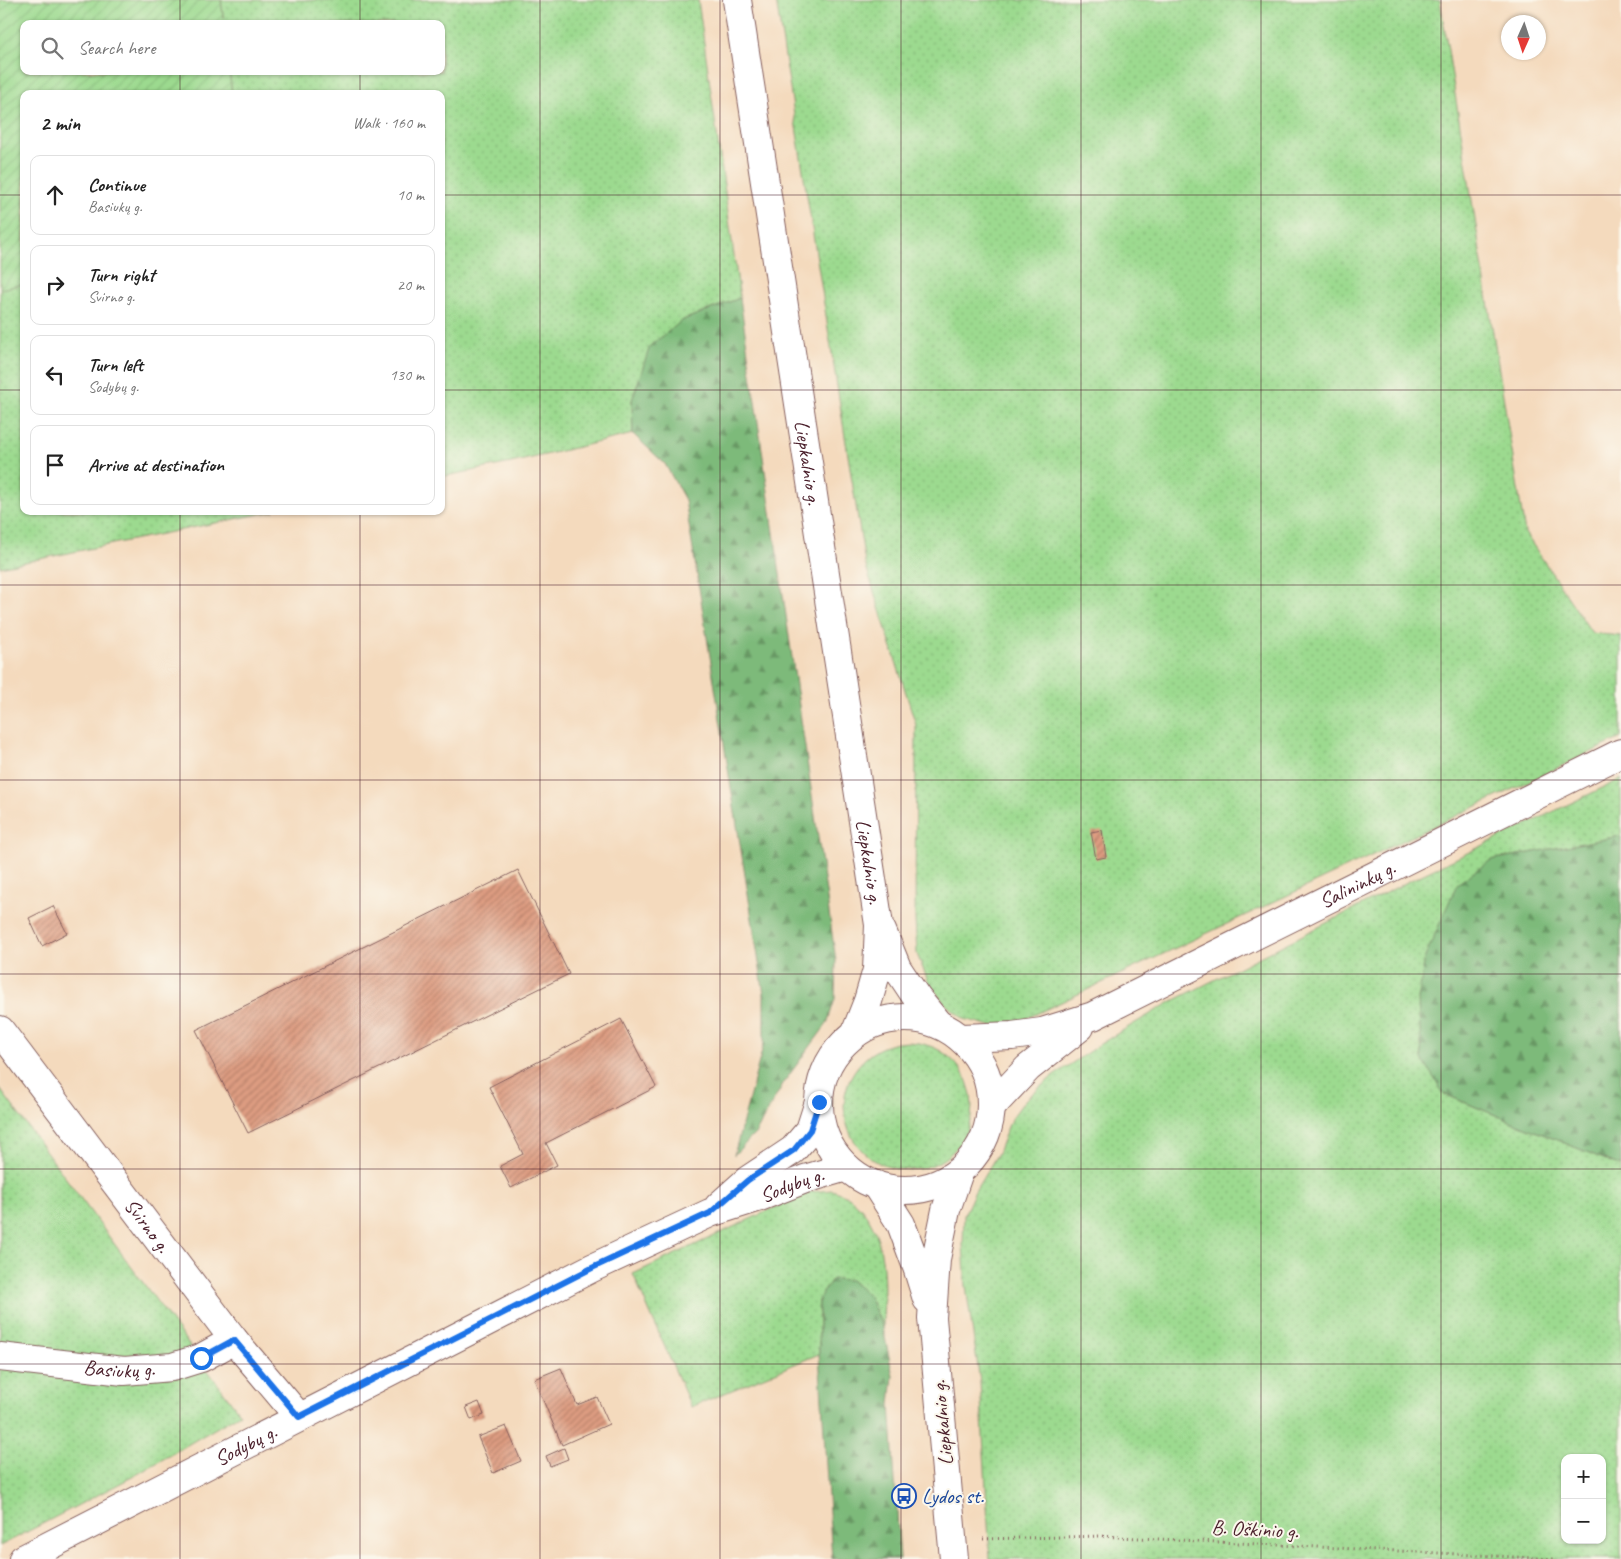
<!DOCTYPE html>
<html lang="en">
<head>
<meta charset="utf-8">
<style>
	body { margin:0; font-family:Caveat,sans-serif; background:#f2f2f2; color:#222 }
	.controls { position:absolute; right:15px; bottom:15px; display:grid; overflow:hidden; border-radius:10px; box-shadow:0 1px 4px #0004 }
	.controls button { width:45px; height:45px; display:grid; place-items:center; padding:0; border:0; border-bottom:1px solid #e0e0e0; background:#fff; color:#222; font:25px sans-serif }
	.compass { position:absolute; left:1501px; top:15px; width:45px; height:45px; border-radius:50%; background:#fff; box-shadow:0 1px 4px #0004; rotate:183deg }
	.stop { position:absolute; width:15px; height:15px; margin:-11px; border:4px solid #1a73e8; border-radius:50%; background:#fff }
	.stop.end { background:#1a73e8; border-color:#fff; box-shadow:0 1px 5px #0008 }
	.list { margin:0; padding:0; list-style:none }
	h2 { display:flex; justify-content:space-between; align-items:center; height:65px; margin:0; padding:0 20px; font-size:21px }
	h2 small { font-size:16px; font-weight:400; color:#767676 }
	.list li { display:grid; grid-template-columns:32px 1fr auto; gap:15px; align-items:center; box-sizing:border-box; height:80px; margin:0 10px 10px; padding:0 10px; border:1px solid #e0e0e0; border-radius:10px }
	.list b { display:block; font-size:19px; white-space:nowrap }
	.list p { margin:0; font-size:16px; white-space:nowrap; color:#767676 }
	.list em { font-size:16px; font-style:normal; color:#767676 }
	.icon { flex:none; width:28px; height:28px; fill:none; stroke:currentColor; stroke-width:2; stroke-linecap:round; stroke-linejoin:round }
	.map { position:relative; flex:none; width:1621px; height:1559px; overflow:hidden }
	.search { position:absolute; background:#fff; box-shadow:0 1px 4px #0004; left:20px; top:20px; width:425px; height:55px; display:flex; align-items:center; gap:12px; box-sizing:border-box; padding:0 18px; border-radius:10px; color:#767676; font-size:19px }
	.panel { position:absolute; background:#fff; box-shadow:0 1px 4px #0004; left:20px; top:90px; width:425px; height:425px; border-radius:10px }
	.map>svg:first-child { display:block }
</style>
</head>
<body>
<div class="map">
<svg width="1621" height="1559" viewBox="0 0 1621 1559">
	<defs>
		<pattern id="grass-dots" width="8" height="8" patternUnits="userSpaceOnUse" patternTransform="scale(1.25)"><rect width="8" height="8" fill="#9cda8f"/><path d="M2 2h.1M6 6h.1" fill="none" stroke="#88bb7c" stroke-width="1.8" stroke-linecap="round"/></pattern>
		<pattern id="forest-firs" width="22" height="20" patternUnits="userSpaceOnUse" patternTransform="scale(1.25)"><rect width="22" height="20" fill="#7dba7a"/><path d="M5 1l3.5 6h-7zM16 11l3.5 6h-7z" fill="#689764"/></pattern>
		<pattern id="garden-furrows" width="10" height="10" patternUnits="userSpaceOnUse" patternTransform="scale(1.25)"><rect width="10" height="10" fill="#9cda8f"/><path d="M-1 1l2-2M0 10L10 0M9 11l2-2" fill="none" stroke="#88bb7c"/></pattern>
		<pattern id="building-hatch" width="6" height="6" patternUnits="userSpaceOnUse" patternTransform="scale(1.25)"><rect width="6" height="6" fill="#dd9c81"/><path d="M-1 1l2-2M0 6l6-6M5 7l2-2" fill="none" stroke="#b57f6a"/></pattern>
	</defs>
	<rect width="100%" height="100%" fill="#fbf7ec"/>
	<filter id="ink" filterUnits="userSpaceOnUse"><feTurbulence type="fractalNoise" baseFrequency=".02" numOctaves="2"/><feDisplacementMap in="SourceGraphic" scale="10" xChannelSelector="R" yChannelSelector="G"/><feConvolveMatrix kernelMatrix="1 2 1 2 8 2 1 2 1" color-interpolation-filters="sRGB"/></filter>
	<filter id="wash" filterUnits="userSpaceOnUse"><feTurbulence type="fractalNoise" baseFrequency=".0096" numOctaves="4" result="noise"/><feDisplacementMap in="SourceGraphic" scale="20" xChannelSelector="R" yChannelSelector="G"/><feGaussianBlur stdDeviation="1.12" result="paint"/><feColorMatrix in="noise" values="0 0 0 0 0 0 0 0 0 0 0 0 0 0 0 0 0 1.4 0 .05"/><feComposite in="paint" operator="in"/></filter>
	<g filter="url(#wash)">
		<rect width="100%" height="100%" fill="#f4dabd"/>
		<path fill="url(#grass-dots)" stroke="#737c5d" fill-rule="evenodd" d="M221 0H698L740 298 683 320 632 400 633 434 511 463 441 477V94H232L229 71H441V24H224Z
			M776 0H1440L1525 533 1592 633 1621 636V738L1019 1022 991 1026 964 1019 944 1003 928 981 917 954 915 920 916 725 865 563Z
			M24 284V511H274L0 567V289Z
			M1621 779V836L1491 860 1444 1094 1621 1166V1559H990L980 1382 966 1287 963 1245 964 1215 975 1191 998 1153 1011 1119 1025 1100 1052 1077 1100 1044 1167 1004 1411 880ZM1565 1458H1602V1540H1565Z
			M844 1106a64 64 0 1 1 128 0a64 64 0 1 1-128 0Z
			M0 1089 240 1414 136 1475 0 1546Z
			M832 1190C838 1192 845 1194 850 1198 890 1228 884 1284 883 1328L869 1296 851 1280 819 1299V1354L691 1407 633 1274 808 1192Z"/>
		<path fill="url(#forest-firs)" stroke="#646c52" d="M740 298 836 961 835 999 827 1024 784 1082 755 1134 734 1155 764 1043V994L685 500 665 464 633 434 632 400 650 346 683 320Z
			M1621 836V1166L1444 1094 1422 1059 1418 1000 1425 957 1457 884 1491 860Z
			M832 1279 851 1280 869 1296 883 1328 893 1376 890 1404 900 1559H832L819 1354V1299Z"/>
		<path fill="url(#garden-furrows)" stroke="#737c5d" d="M0 0H221L224 24H24V71H229L232 94H24V284L0 289Z"/>
		<g id="blocks">
			<path fill="url(#building-hatch)" d="M1102 830 1106 857 1096 859 1091 832Z
				M518 870 569 974 248 1133 196 1030Z
				M53 906 67 933 42 946 29 918Z
				M621 1019 656 1087 546 1143 557 1165 511 1188 500 1166 523 1154 489 1087Z
				M561 1368 577 1405 597 1397 609 1424 562 1445 534 1379Z
				M479 1402 484 1415 471 1420 466 1407Z
				M506 1426 521 1461 493 1473 478 1437Z
				M564 1448 568 1459 550 1466 546 1456Z"/>
		</g>
	</g>
	<g filter="url(#ink)">
		<use href="#blocks" fill-opacity="0" stroke="#86605e" stroke-width="1"/>
		<g fill="none" stroke-linecap="round" stroke-linejoin="round">
			<defs>
				<g id="minor">
					<path id="s1" d="M0 1030 234 1340 299 1417"/>
					<path id="s2" d="M0 1357 124 1371 172 1367 201 1358 234 1340"/>
				</g>
				<g id="major">
					<path id="s3" d="M962 1038 1012 1036 1042 1032 1093 1016 1621 753"/>
					<path d="M992 1106 1028 1068 1080 1027"/>
					<path d="M719 1206 748 1180 793 1150 810 1130 819 1102"/>
					<path id="s4" d="M23 1559 592 1268 710 1213 757 1198 805 1179 846 1167"/>
				</g>
				<g id="highway">
					<path id="s5" d="M737 0 879 925 877 970 868 1001 855 1034"/>
					<path d="M882 931 897 968 917 998 938 1024"/>
					<circle cx="905" cy="1104" r="86"/>
					<path d="M876 1185 901 1224 918 1270 927 1299"/>
					<path d="M954 1559 932 1318 936 1259 946 1210 959 1172"/>
				</g>
			</defs>
			<use href="#minor" stroke="#86605e" stroke-width="30"/>
			<use href="#major" stroke="#86605e" stroke-width="30"/>
			<use href="#highway" stroke="#86605e" stroke-width="30"/>
			<path stroke="#86605e" stroke-width="3" stroke-dasharray="1 4" stroke-linecap="butt" d="M983 1539 1100 1536 1555 1559"/>
			<use href="#minor" stroke="#fff" stroke-width="28"/>
			<use href="#major" stroke="#fff" stroke-width="28"/>
			<use href="#highway" stroke="#fff" stroke-width="28"/>
		</g>
	</g>
	<g fill="none" stroke-linecap="round" stroke-linejoin="round" filter="url(#ink)">
		<path stroke="#1a73e8" stroke-width="6" d="M201 1358 234 1340 299 1417 592 1268 710 1213 748 1180 794 1150 810 1130 819 1102"/>
	</g>
	<path fill="none" stroke="#4a1f2b" stroke-width="1" stroke-opacity="0.55" d="M180 0V24M360 0V24M540 0V1559M720 0V1559M901 0V1559M1081 0V1559M1261 0V1559M1441 0V1559M180 71V94M360 71V94M0 195H24M441 195H1621M0 390H24M441 390H1621M180 511V1559M360 511V1559M0 585H1621M0 780H1621M0 974H1621M0 1169H1621M0 1364H1621"/>
	<defs>
		<symbol id="bus-ring" viewBox="-11 -11 22 22"><circle r="9.5" fill="#fbf7ec" stroke="#1a4fb4" stroke-width="1.5"/><path d="M-5-6H5V4H4V6H2V4H-2V6H-4V4H-5ZM-3.5-4V0h7V-4ZM-3.5 1.2v1.5H-2V1.2ZM2 1.2v1.5H3.5V1.2Z" fill="#1a4fb4"/></symbol>
	</defs>
	<g fill-rule="evenodd">
		<use href="#bus-ring" x="890" y="1482" width="28" height="28"/>
	</g>
	<g text-anchor="middle" stroke-width="4" stroke-linejoin="round" paint-order="stroke">
		<g font-size="21" fill="#4a1f2b" stroke="#fbf7ec">
			<text dy="7" stroke="none"><textPath href="#s5" startOffset="468">Liepkalnio g.</textPath></text>
			<text dy="7" stroke="none"><textPath href="#s5" startOffset="872">Liepkalnio g.</textPath></text>
			<text dy="7" stroke="none"><textPath href="#s3" startOffset="429">Salininkų g.</textPath></text>
			<text dy="7" stroke="none"><textPath href="#s4" startOffset="856">Sodybų g.</textPath></text>
			<text dy="7" stroke="none"><textPath href="#s1" startOffset="245">Svirno g.</textPath></text>
			<text dy="7" stroke="none"><textPath href="#s2" startOffset="120">Basiukų g.</textPath></text>
			<text transform="translate(942 1423) rotate(-95)" y="7">Liepkalnio g.</text>
			<text dy="7" stroke="none"><textPath href="#s4" startOffset="250">Sodybų g.</textPath></text>
			<text transform="translate(1255 1529) rotate(3)" y="7">B. Oškinio g.</text>
		</g>
		<g font-size="21" fill="#164399" stroke="#fbf7ec" text-anchor="start">
			<text x="922" y="1503">Lydos st.</text>
		</g>
	</g>
</svg>
<div class="controls">
<button>+</button>
<button>−</button>
</div>
<svg class="compass" viewBox="-18 -18 36 36"><path d="M0-13l5 13h-10z" fill="#e53935"/><path d="M0 13l5-13h-10z" fill="#767676"/></svg>
<div class="stop" style="left:201px;top:1358px"></div>
<div class="stop end" style="left:819px;top:1102px"></div>
<div class="search"><svg class="icon" aria-label="search" viewBox="0 0 24 24"><circle cx="10" cy="10" r="6"/><path d="M15 15l6 6"/></svg>Search here</div>
<section class="panel">
<h2>2 min<small>Walk · 160 m</small></h2>
<ul class="list">
<li><svg class="icon" aria-label="ahead" viewBox="0 0 24 24"><path d="M12 20V5M6 11l6-6 6 6"/></svg><div><b>Continue</b><p>Basiukų g.</p></div><em>10 m</em></li>
<li><svg class="icon" aria-label="right" viewBox="0 0 24 24"><path d="M7 20v-9h11M14 6l5 5-5 5"/></svg><div><b>Turn right</b><p>Svirno g.</p></div><em>20 m</em></li>
<li><svg class="icon" aria-label="left" viewBox="0 0 24 24"><path d="M17 20v-9H6M10 6l-5 5 5 5"/></svg><div><b>Turn left</b><p>Sodybų g.</p></div><em>130 m</em></li>
<li><svg class="icon" aria-label="arrive" viewBox="0 0 24 24"><path d="M6 21V4h12l-3 4 3 4H6"/></svg><div><b>Arrive at destination</b></div></li>
</ul>
</section>
</div>
</body>
</html>
